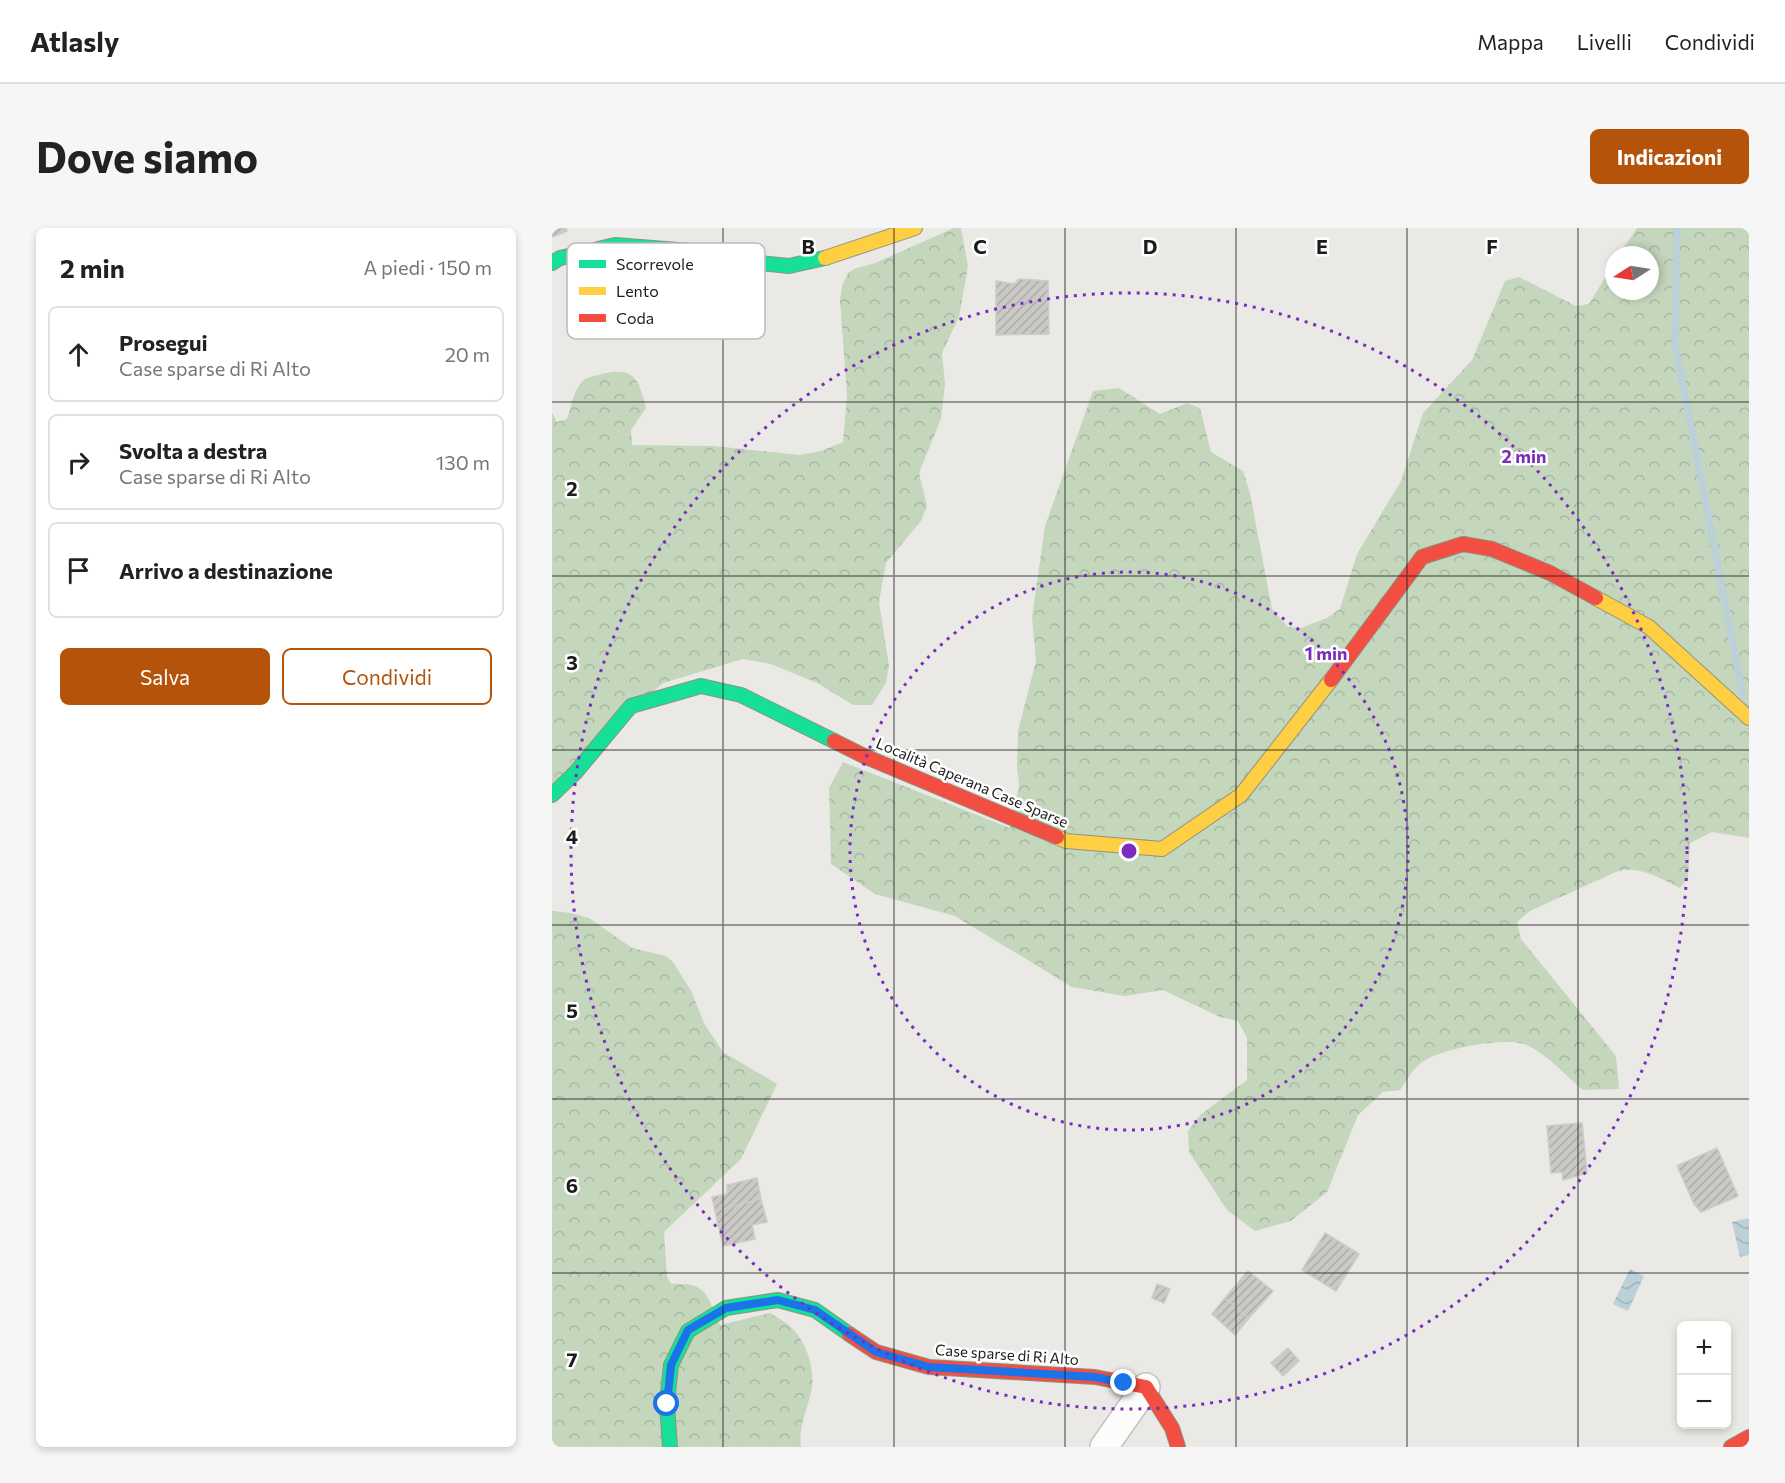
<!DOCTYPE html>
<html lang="it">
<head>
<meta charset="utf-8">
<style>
	body { margin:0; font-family:Commissioner,sans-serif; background:#f6f6f6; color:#222 }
	.controls { position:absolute; right:18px; bottom:18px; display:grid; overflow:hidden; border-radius:9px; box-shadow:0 3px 9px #0003 }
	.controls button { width:54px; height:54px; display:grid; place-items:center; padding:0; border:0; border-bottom:2px solid #e0e0e0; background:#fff; color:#222; font:30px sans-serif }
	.compass { position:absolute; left:1053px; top:18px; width:54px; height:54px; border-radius:50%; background:#fff; box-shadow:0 3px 9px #0003; rotate:258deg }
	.stop { position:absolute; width:18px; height:18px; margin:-14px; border:4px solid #1a73e8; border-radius:50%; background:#fff }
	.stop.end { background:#1a73e8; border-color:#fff; box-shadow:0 2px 6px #0008 }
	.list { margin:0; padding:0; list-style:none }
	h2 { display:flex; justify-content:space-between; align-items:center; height:78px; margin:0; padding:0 24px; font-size:26px }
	h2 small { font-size:20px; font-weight:400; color:#767676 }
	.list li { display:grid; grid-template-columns:39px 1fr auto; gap:18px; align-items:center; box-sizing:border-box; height:96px; margin:0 12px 12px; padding:0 12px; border:2px solid #e0e0e0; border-radius:9px }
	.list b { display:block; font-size:22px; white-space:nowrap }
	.list p { margin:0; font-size:20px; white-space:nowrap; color:#767676 }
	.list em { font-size:20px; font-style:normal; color:#767676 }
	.actions { display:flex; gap:12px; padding:18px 24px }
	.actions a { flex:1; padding:14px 0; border:2px solid #b45309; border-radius:9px; text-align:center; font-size:21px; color:#b45309 }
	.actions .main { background:#b45309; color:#fff }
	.icon { flex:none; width:33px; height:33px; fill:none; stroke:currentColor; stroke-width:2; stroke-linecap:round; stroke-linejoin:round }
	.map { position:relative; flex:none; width:1197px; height:1219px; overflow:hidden; border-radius:9px }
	header { display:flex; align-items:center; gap:36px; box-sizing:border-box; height:84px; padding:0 30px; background:#fff; border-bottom:2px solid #e0e0e0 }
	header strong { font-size:28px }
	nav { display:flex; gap:33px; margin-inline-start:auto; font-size:21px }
	.intro { display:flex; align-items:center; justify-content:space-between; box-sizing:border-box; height:144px; padding:0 36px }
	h1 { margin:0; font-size:42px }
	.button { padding:15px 27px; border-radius:9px; background:#b45309; color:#fff; font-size:21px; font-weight:700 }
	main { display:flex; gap:36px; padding:0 36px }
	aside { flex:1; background:#fff; border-radius:9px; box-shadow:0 3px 9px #0003 }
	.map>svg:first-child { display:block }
</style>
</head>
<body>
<header>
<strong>Atlasly</strong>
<nav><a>Mappa</a><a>Livelli</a><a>Condividi</a></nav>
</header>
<div class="intro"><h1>Dove siamo</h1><a class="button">Indicazioni</a></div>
<main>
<aside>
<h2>2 min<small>A piedi · 150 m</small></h2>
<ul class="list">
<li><svg class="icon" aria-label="ahead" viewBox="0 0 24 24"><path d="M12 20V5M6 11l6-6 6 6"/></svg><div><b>Prosegui</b><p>Case sparse di Ri Alto</p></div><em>20 m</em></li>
<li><svg class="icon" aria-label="right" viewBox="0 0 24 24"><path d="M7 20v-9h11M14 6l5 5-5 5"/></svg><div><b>Svolta a destra</b><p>Case sparse di Ri Alto</p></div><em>130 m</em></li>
<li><svg class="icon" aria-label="arrive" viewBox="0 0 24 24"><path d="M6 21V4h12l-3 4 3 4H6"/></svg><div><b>Arrivo a destinazione</b></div></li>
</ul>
<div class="actions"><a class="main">Salva</a><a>Condividi</a></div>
</aside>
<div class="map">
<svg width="1197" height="1219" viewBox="0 0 1197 1219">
	<defs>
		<pattern id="forest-crowns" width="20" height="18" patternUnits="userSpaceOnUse" patternTransform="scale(1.5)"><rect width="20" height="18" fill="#c4d7bd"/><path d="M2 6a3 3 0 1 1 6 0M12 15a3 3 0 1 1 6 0" fill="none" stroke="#a8b8a2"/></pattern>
		<pattern id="water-waves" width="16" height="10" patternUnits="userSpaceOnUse" patternTransform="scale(1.5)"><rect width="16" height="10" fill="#bcd0da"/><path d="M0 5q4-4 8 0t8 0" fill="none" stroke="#a1b2ba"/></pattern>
		<pattern id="building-hatch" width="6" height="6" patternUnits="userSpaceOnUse" patternTransform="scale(1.5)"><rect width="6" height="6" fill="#cbc9c6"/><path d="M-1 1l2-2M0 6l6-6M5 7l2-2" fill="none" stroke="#aeacaa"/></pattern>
	</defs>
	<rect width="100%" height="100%" fill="#eae9e5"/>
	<path fill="url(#forest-crowns)" d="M402 0H409L416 38 407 89 390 125 393 156 389 191 367 245 375 278 369 293 334 335 327 374 337 438 334 455 320 477H301L265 455 219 436 191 431 111 455 0 556V185L5 194 15 191C19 180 21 164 29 155 33 149 43 148 50 146 82 138 87 151 94 180L79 202 80 217 162 218 247 227 269 223 291 214 295 167 288 73 290 58 296 45 302 41 323 35Z
		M1085 0H1197V610L1160 604 1138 615 1136 650 1128 660C1107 650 1089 638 1066 643L978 683 965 694 969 711 1064 828 1067 861 1031 862C1014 848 992 823 972 816 951 809 884 821 868 836 860 842 854 854 848 862L831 864 806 887 775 964 739 993 703 1003 675 982 637 924 636 903 648 887 695 852V810L686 793 668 789 611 762 573 768 520 759 403 688 323 666 279 636 277 560 291 534 458 600 467 557 465 539 466 503 484 433 480 389 493 298 541 163 567 160 608 186 635 175 648 180 659 224 691 243 698 265 720 381 736 399 749 400 775 390 788 381 805 326 849 253 871 185 920 132 953 53 967 49 1024 78 1037 76 1062 35V63H1098V27H1067Z
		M0 683 19 685 37 690 80 720 114 728 121 734 139 763 153 797 171 824 225 856 189 931 112 1004 115 1048 119 1056C156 1054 154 1067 168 1097L218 1085C226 1090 236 1095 242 1102 255 1117 264 1143 259 1164 255 1183 246 1200 249 1219H0Z"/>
	<path fill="url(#water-waves)" d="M1197 990V1027L1188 1029 1180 994Z
		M1078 1041 1092 1048 1076 1083 1061 1076Z"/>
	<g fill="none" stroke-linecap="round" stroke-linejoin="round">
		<path stroke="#bcd0da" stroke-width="7" d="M1125 0 1123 116 1191 468"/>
	</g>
	<path fill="url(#building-hatch)" stroke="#cdcbc7" stroke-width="1.5" d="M0 0H14L15 3 0 9Z
		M467 51 496 53 497 106 444 107V53L462 56Z
		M1030 895 1035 945 1011 952 1010 944 999 945 995 898Z
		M1165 920 1186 968 1149 984 1142 976 1125 938Z
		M205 950 209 971 163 983 160 969 175 966V957Z
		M209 971 215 994 200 997 203 1011 171 1018 163 983Z
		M773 1005 807 1026 784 1063 750 1042Z
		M696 1043 721 1063 697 1090 673 1070Z
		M605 1056 618 1061 612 1075 600 1070Z
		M673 1070 697 1090 683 1107 660 1086Z
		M736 1120 747 1133 731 1148 719 1135Z"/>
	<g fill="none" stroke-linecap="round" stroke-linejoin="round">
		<defs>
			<path id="street" d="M552 1219 594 1159"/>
			<path id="fast" d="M0 35 8 30 63 17 139 23 198 34 237 38 273 30
				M0 567 24 544 79 478 149 458 189 467 282 513
				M118 1219 115 1176 119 1137 136 1103 174 1080 226 1072 263 1082 297 1106"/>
			<path id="slow" d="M273 30 363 0
				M1044 370 1097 399 1197 490
				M505 609 514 613 610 621 689 567 779 452"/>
			<path id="jam" d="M779 452 870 329 911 316 940 321 998 345 1044 370
				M282 513 312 528 505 609
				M297 1106 324 1124 377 1139 543 1149 594 1159 620 1200 626 1219
				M1179 1219 1197 1209"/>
		</defs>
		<use href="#street" stroke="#c1c1bf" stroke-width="30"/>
		<use href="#fast" stroke="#8f927f" stroke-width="16"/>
		<use href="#slow" stroke="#8f927f" stroke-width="16"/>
		<use href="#jam" stroke="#8f927f" stroke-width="16"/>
		<use href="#street" stroke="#fcfcfb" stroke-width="27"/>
		<use href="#fast" stroke="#16e098" stroke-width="14"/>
		<use href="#slow" stroke="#ffcf43" stroke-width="14"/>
		<use href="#jam" stroke="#f24e42" stroke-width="14"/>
	</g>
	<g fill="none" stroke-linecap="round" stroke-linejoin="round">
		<path stroke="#1a73e8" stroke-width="8" d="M115 1176 119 1137 136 1102 174 1080 226 1072 263 1082 324 1124 377 1139 543 1149 572 1155"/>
	</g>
	<path fill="none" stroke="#1c1c1c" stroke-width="1.5" stroke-opacity="0.55" d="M171 0V1219M342 0V1219M513 0V1219M684 0V1219M855 0V1219M1026 0V1219M0 174H1197M0 348H1197M0 522H1197M0 697H1197M0 871H1197M0 1045H1197"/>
	<g fill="none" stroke="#7b2cbf" stroke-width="3" stroke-dasharray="3 6">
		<circle cx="577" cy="623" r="279"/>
		<circle cx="577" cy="623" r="558"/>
	</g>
	<g text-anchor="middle" stroke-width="5" stroke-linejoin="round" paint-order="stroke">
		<g font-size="15" fill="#1c1c1c" stroke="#fff">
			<text transform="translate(420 555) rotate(23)" y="5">Località Caperana Case Sparse</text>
			<text transform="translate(455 1127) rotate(4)" y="5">Case sparse di Ri Alto</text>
		</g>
	</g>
	<rect x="15" y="15" width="198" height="96" rx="9" fill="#fff" stroke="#bbb" stroke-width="1.5"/>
	<rect x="27" y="32" width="27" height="8" fill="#16e098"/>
	<rect x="27" y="59" width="27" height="8" fill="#ffcf43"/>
	<rect x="27" y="86" width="27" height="8" fill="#f24e42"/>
	<g font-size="16" fill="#1c1c1c">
		<text x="64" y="42">Scorrevole</text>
		<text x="64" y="69">Lento</text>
		<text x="64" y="96">Coda</text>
	</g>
	<g font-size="20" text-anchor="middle" font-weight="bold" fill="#1c1c1c" stroke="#fff" stroke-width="5" stroke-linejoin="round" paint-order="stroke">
		<text x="256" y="26">B</text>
		<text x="428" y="26">C</text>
		<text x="598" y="26">D</text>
		<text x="770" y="26">E</text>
		<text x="940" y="26">F</text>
		<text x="20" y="268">2</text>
		<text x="20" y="442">3</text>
		<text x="20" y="616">4</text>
		<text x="20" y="790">5</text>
		<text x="20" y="965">6</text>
		<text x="20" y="1139">7</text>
	</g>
	<circle cx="577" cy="623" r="9" fill="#7b2cbf" stroke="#fff" stroke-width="3"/>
	<g font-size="18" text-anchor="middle" font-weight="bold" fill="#7b2cbf" stroke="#fff" stroke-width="5" stroke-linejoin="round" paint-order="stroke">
		<text x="972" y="235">2 min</text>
		<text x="774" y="432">1 min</text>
	</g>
</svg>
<div class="controls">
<button>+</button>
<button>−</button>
</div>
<svg class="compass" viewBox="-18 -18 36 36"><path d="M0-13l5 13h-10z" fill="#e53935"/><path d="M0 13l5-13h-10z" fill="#767676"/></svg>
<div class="stop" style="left:115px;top:1176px"></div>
<div class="stop end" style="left:572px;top:1155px"></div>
</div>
</main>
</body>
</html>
